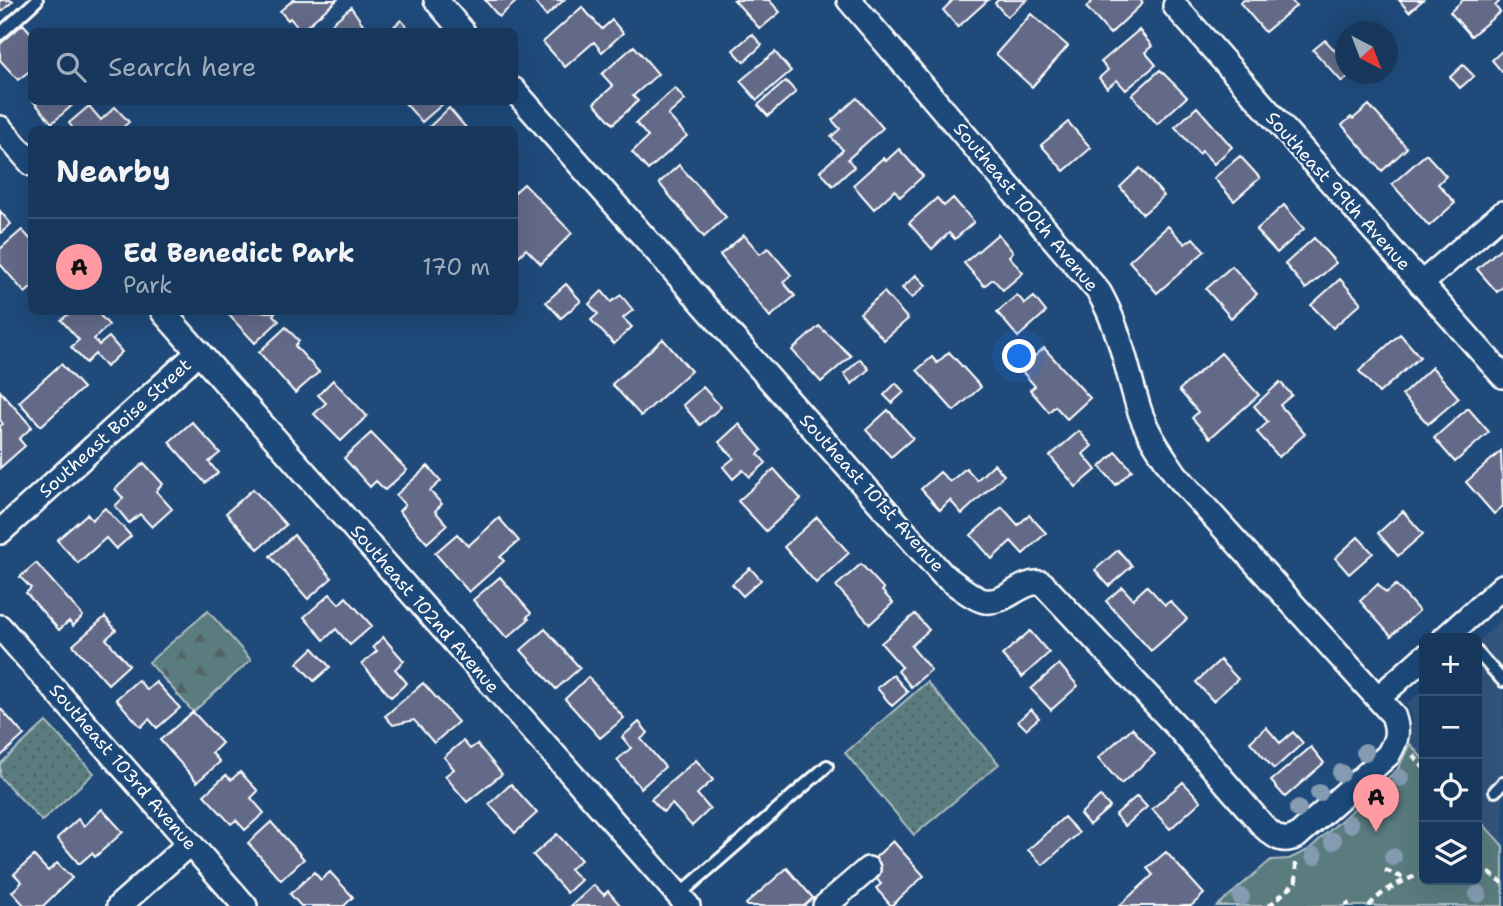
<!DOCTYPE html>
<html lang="en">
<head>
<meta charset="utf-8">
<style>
	body { margin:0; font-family:"Shantell Sans",sans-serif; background:#244365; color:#f1f3f6 }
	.controls { position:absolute; right:21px; bottom:21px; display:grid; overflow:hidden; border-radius:10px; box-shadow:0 7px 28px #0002 }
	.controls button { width:63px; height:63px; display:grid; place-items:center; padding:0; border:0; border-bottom:2px solid #365272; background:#17385c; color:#f1f3f6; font:35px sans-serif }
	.compass { position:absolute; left:1335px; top:21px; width:63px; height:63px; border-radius:50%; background:#17385c; box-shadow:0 7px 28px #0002; rotate:138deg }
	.you { position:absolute; left:1020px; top:357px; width:24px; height:24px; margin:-18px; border:5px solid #fff; border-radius:50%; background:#1a73e8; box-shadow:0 0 0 10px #1a73e833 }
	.badge { display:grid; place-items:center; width:46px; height:46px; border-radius:50%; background:#ff9aa2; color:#111; font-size:23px; font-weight:700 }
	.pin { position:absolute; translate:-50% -58px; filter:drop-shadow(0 2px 4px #0008) }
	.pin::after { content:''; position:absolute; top:37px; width:24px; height:21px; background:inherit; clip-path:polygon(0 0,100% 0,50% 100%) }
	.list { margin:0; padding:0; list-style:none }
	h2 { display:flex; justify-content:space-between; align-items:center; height:91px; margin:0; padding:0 28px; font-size:30px }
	h2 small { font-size:23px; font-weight:400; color:#9eacbb }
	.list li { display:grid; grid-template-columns:46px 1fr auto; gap:21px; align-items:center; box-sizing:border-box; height:98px; padding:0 28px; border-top:2px solid #365272 }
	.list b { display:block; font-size:26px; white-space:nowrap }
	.list p { margin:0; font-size:23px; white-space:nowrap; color:#9eacbb }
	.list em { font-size:23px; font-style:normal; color:#9eacbb }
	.icon { flex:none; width:38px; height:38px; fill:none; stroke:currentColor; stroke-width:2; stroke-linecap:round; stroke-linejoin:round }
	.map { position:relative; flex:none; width:1503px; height:906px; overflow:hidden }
	.search { position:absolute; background:#17385c; box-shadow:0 7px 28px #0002; left:28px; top:28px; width:490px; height:77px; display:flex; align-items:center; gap:18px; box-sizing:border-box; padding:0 24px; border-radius:10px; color:#9eacbb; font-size:26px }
	.panel { position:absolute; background:#17385c; box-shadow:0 7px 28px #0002; left:28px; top:126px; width:490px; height:189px; border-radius:10px }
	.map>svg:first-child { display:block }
</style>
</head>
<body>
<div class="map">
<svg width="1503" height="906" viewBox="0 0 1503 906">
	<defs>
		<pattern id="grass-dots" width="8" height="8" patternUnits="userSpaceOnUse" patternTransform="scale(1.75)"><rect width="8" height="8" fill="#5a7b7f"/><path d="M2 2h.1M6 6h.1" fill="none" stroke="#536466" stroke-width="1.8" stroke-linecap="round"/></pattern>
		<pattern id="forest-firs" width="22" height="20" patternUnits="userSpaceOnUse" patternTransform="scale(1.75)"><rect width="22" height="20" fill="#5a7b7f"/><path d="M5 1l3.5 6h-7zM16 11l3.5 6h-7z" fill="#536466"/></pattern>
	</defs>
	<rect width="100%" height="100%" fill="#1f4a7a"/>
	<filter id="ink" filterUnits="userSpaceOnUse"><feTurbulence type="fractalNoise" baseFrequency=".0143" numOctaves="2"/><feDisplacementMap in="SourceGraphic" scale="14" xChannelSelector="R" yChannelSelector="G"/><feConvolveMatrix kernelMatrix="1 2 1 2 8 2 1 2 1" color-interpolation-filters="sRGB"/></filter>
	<g filter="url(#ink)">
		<path fill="#33547e" d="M1503 618V846L1477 817V642Z
			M1424 689V760L1410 744 1413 718 1407 704Z"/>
		<path fill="url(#grass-dots)" stroke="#acbdbf" stroke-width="2" d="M927 682 999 764 914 835 845 753Z
			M46 722 94 773 42 821 0 777V764Z"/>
		<path fill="url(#forest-firs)" stroke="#acbdbf" stroke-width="2" d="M208 611 251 660 193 712 149 662Z"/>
		<path fill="#5a7b7f" stroke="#acbdbf" stroke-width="2" d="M1410 744 1424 760V880H1477V817L1503 846V906H1217L1271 860 1289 859 1308 850 1398 769Z"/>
		<path fill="#636b88" stroke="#fff" stroke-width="2" d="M0 0H12L13 1 0 13Z
			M293 0H337L301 31 290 18 288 20 280 11Z
			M485 0H518L499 17Z
			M533 0H564L546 16Z
			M734 0H769L780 12 760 29Z
			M953 0H988L958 27 943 10Z
			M998 0H1027L1007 17 995 3Z
			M1094 0H1140L1143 3 1110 34 1086 7Z
			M1244 0H1291L1296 6 1265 32 1240 3Z
			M1399 0H1423L1409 12Z
			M1463 0H1497L1499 2 1495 6 1500 12 1471 36 1450 12Z
			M351 7 367 30 322 32Z
			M582 7 602 29 612 20 623 33 602 52 594 42 565 67 543 42Z
			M1031 14 1068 46 1032 87 996 54Z
			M401 20 412 32H388Z
			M23 24 32 34V69L18 80 0 60V44Z
			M1139 30 1152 46 1145 52 1156 65 1126 90 1117 80 1107 88 1099 78 1108 70 1101 62Z
			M752 34 762 45 744 62 733 50Z
			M1325 40 1346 62V74H1352L1342 82 1313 50Z
			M634 46 658 74 633 96 638 101 613 124 594 103 613 86 602 74Z
			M1503 50V72H1502L1492 60Z
			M775 52 791 71 757 100 740 81Z
			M1463 65 1474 76 1460 88 1450 77Z
			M1160 70 1187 97 1157 124 1132 95Z
			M786 81 796 92 768 116 758 105Z
			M675 88 685 100 668 115 687 136 648 170 632 152 648 137 636 123Z
			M857 98 883 128 848 159 854 167 833 186 820 171 843 150 831 137 840 129 832 120Z
			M34 102H76L52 123Z
			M404 102H445L422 122Z
			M1369 105 1407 148 1382 171 1342 125 1351 117 1353 119Z
			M89 106 101 120 115 107 129 122 120 130H74L69 123Z
			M1197 107 1232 147 1214 164 1202 151 1199 154 1175 127Z
			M449 108 468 130H426Z
			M1068 122 1091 148 1064 171 1041 145Z
			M899 149 923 176 900 197 895 190 874 209 853 185 883 158 886 161Z
			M1426 154 1446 176 1438 184 1455 203 1429 226 1392 184Z
			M1240 156 1260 178 1234 201 1214 178Z
			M679 165 726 217 704 237 659 183Z
			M1140 168 1164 196 1143 214 1120 187Z
			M524 184 572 233 541 264 526 249 519 256 514 252V193Z
			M937 198 944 206 953 198 974 222 955 239 949 233 932 249 909 223Z
			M1284 205 1304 229 1277 253 1256 230Z
			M0 211 11 224 0 234Z
			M1168 226 1185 244 1193 238 1205 251 1157 293 1129 261Z
			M22 230 32 241V287L25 293 0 264V249Z
			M998 234 1013 252 1009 256 1023 273 1003 290 993 279 984 286 964 263Z
			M744 235 760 254 768 248 791 275 783 282 795 296 770 317 720 255Z
			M1314 238 1336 263 1306 289 1285 264Z
			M1503 246V287L1497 292 1477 269Z
			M1232 266 1257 294 1231 318 1206 289Z
			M916 275 926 285 912 298 902 288Z
			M1340 279 1361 303 1333 328 1311 305Z
			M566 284 581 301 561 318 546 302Z
			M602 291 611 302 621 295 633 310 623 318 632 327 614 344 591 320 598 314 589 304Z
			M884 292 908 319 884 340 860 313Z
			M1017 295 1025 304 1034 297 1046 312 1018 337 997 312Z
			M71 312H97L109 325 94 339 99 345 109 337 122 352 106 367 95 354 86 363 71 347 79 340 61 320Z
			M226 312H276L273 315 279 321 255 343Z
			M819 326 851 356 821 382 792 350Z
			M286 327 299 341 295 346 319 372 295 393 259 352Z
			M1400 334 1420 357 1379 393 1359 371Z
			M663 339 691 371 641 416 612 384Z
			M1044 348 1090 398 1067 419 1055 406 1049 412 1030 390 1035 386 1020 369Z
			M949 352 981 387 954 411 917 370 932 357 937 363Z
			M1221 353 1259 395 1210 438 1192 418 1198 412 1179 390Z
			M860 359 869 369 852 384 844 374Z
			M61 364 83 388 41 426 19 402Z
			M1432 367 1459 398 1428 424 1402 395Z
			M333 380 367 416 341 441 314 414 326 403 318 395Z
			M1280 382 1292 395 1280 405 1305 434 1279 457 1257 432 1268 422 1254 406Z
			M896 383 904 392 892 403 884 395Z
			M703 387 721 407 700 425 683 405Z
			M0 391 32 427 19 439 25 446 0 468V426L3 424 0 420Z
			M1468 408 1489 432 1455 462 1434 438Z
			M888 410 913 438 891 457 866 430Z
			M192 422 220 453 209 462 218 473 205 483 169 442Z
			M739 424 762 450 758 454 766 463 750 477 743 470 733 479 723 467 734 458 719 442Z
			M1079 431 1092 446 1083 454 1096 470 1076 487 1050 456Z
			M371 433 407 470 385 490 376 481 370 487 344 458Z
			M1501 451 1503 506 1494 514 1466 482Z
			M1116 452 1132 470 1116 485 1100 467Z
			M144 463 163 484 156 491 172 509 152 527 140 514 129 523 115 506 123 498 115 489Z
			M994 464 1004 475 962 514 950 500 940 510 921 489 940 472 950 482 966 468 977 480Z
			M428 466 441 481 430 491 442 504 435 511 447 525 427 543 399 511 405 505 396 495Z
			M774 469 801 499 766 531 738 501Z
			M253 489 286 525 258 549 226 513Z
			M1002 507 1018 525 1029 515 1046 533 1023 554 1011 541 992 559 971 535Z
			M105 508 131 536 116 549 106 538 78 563 57 540 87 514 92 520Z
			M1403 511 1423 534 1398 556 1378 533Z
			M817 517 849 553 816 583 784 547Z
			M499 518 519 541 500 557 504 561 469 592 435 553 457 534 468 546Z
			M294 535 332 578 308 599 270 556Z
			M1358 537 1373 553 1349 574 1335 558Z
			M1118 550 1132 566 1109 586 1095 570Z
			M36 563 83 616 73 626 69 621 59 630 26 593 31 588 20 577Z
			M861 564 884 589 882 591 893 603 870 624 836 586Z
			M750 568 761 580 743 596 732 584Z
			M500 577 531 613 527 617 529 619 507 638 473 600Z
			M1378 584 1386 593 1396 585 1419 611 1391 636 1360 601Z
			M1147 586 1165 605 1170 601 1187 619 1151 651 1106 601 1122 587 1133 599Z
			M330 594 339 604 346 597 372 626 350 645 336 629 324 640 304 617Z
			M915 614 929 630 911 646 931 670 911 687 898 671 902 667 881 643Z
			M105 617 116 630 106 639 129 665 108 684 73 645Z
			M545 629 580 668 556 689 521 650Z
			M1030 631 1049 653 1022 677 1002 655Z
			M383 637 404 661 395 669 407 683 391 697 362 664 377 651 373 647Z
			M313 648 330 667 314 681 297 663Z
			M1220 660 1238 679 1213 701 1196 682Z
			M1059 664 1078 686 1051 710 1031 689Z
			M893 675 908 692 892 706 877 688Z
			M588 677 624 718 600 738 565 699Z
			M138 680 147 690 156 682 180 708 157 728 149 719 141 727 116 699Z
			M423 683 458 722 434 743 414 720 393 725 385 716Z
			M0 708 24 735 0 757Z
			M1031 709 1039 718 1026 729 1018 721Z
			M193 712 222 743 212 753 220 762 197 782 160 740Z
			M639 722 648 733 641 739 665 767 641 788 617 760 631 748 622 737Z
			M1266 727 1280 743 1293 732 1303 743 1274 769 1250 742Z
			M1132 728 1155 754 1121 784 1098 758Z
			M463 741 470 749 477 744 502 774 467 802 445 776 454 769 444 757Z
			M1311 747 1324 763 1285 797 1271 781Z
			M696 760 713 780 697 794 710 809 692 826 672 804 663 812 651 799Z
			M240 772 258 791 251 798 264 813 245 830 236 820 231 824 204 795 226 775 231 780Z
			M1183 782 1201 801 1170 829 1152 809Z
			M511 784 537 813 515 833 489 804Z
			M1100 796 1110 807 1089 825 1080 814Z
			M1137 796 1147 807 1125 826 1115 815Z
			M102 809 123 832 95 857 92 853 79 864 57 838 78 819 84 826Z
			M1064 817 1079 833 1043 865 1028 850Z
			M271 822 304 859 281 880 248 843Z
			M557 834 581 860 570 869 581 880 567 893 533 855Z
			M893 841 924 876 891 906 876 888 881 884 866 866Z
			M1166 852 1204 894 1191 906H1119L1153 875 1147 868Z
			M34 856 48 871 57 863 72 878 43 906H25L12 892 22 882 14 874Z
			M787 868 813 898 804 906H747L746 904Z
			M314 872 321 880 330 872 353 897 344 906H301L290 894Z
			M594 885 604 895 608 891 621 906H571Z"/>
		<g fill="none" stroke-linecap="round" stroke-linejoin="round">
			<defs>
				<path id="service" d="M0 34 37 0
					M1477 652 1503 681
					M1495 791 1503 783
					M679 895 827 766"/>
				<path id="minor" d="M436 0 463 32
					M1175 6 1503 376
					M514 90 943 575C952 581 975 600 985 601 1007 604 1020 580 1042 583L1179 729 1265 828C1276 838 1283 843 1297 836L1388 755C1397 740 1399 732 1393 715L1176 475C1162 454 1147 434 1139 409 1126 368 1121 331 1099 292L849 0
					M0 128 32 164
					M1421 284 1503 213
					M163 312 688 906
					M0 532 199 352
					M0 627 245 906
					M1445 638 1503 586
					M1378 698 1424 657
					M119 906 190 843
					M825 906 868 869"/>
			</defs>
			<use href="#service" stroke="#fff" stroke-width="16"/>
			<use href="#minor" stroke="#fff" stroke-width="28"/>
			<path stroke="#fff" stroke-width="4.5" stroke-dasharray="7 5" stroke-linecap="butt" d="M1413 755 1424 768
				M1385 870 1406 879
				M1477 871 1488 872 1503 883
				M1347 902 1348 906
				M1269 906 1296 882V860
				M1369 906C1385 888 1402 881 1424 873"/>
			<use href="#service" stroke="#1f4a7a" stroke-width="10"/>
			<use href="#minor" stroke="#1f4a7a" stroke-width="23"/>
		</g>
		<g fill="#849bb2">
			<circle cx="1365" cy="752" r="9"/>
			<circle cx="1341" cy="773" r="9"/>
			<circle cx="1400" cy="778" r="9"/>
			<circle cx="1319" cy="793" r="9"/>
			<circle cx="1371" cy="803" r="9"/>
			<circle cx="1298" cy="809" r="9"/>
			<circle cx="1350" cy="824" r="9"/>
			<circle cx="1333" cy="841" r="9"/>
			<circle cx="1314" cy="856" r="9"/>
			<circle cx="1393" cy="857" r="9"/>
			<circle cx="1478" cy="894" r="9"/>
			<circle cx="1241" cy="897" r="9"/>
		</g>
	</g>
	<g text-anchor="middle" stroke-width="5" stroke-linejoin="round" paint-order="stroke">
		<g font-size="18" fill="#fff" stroke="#1f4a7a">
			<text transform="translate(1338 191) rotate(48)" y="6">Southeast 99th Avenue</text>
			<text transform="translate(1026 207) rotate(50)" y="6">Southeast 100th Avenue</text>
			<text transform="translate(115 428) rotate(-42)" y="6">Southeast Boise Street</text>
			<text transform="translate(872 493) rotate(48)" y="6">Southeast 101st Avenue</text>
			<text transform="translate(425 609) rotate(49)" y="6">Southeast 102nd Avenue</text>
			<text transform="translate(123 767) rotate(49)" y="6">Southeast 103rd Avenue</text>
		</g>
	</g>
</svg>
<div class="controls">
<button>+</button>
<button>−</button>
<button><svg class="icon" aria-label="locate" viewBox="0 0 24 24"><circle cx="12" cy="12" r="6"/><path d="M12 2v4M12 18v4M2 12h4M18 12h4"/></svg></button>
<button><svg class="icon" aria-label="layers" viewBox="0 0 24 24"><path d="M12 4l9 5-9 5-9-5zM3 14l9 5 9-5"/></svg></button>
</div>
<svg class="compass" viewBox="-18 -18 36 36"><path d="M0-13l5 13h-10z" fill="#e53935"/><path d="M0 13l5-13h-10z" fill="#9eacbb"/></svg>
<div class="you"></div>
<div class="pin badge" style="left:1376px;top:832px">A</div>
<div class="search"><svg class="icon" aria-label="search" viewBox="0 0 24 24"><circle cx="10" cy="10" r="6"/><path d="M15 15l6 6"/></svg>Search here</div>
<section class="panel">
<h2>Nearby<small></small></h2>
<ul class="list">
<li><span class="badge">A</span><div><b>Ed Benedict Park</b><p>Park</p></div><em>170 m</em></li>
</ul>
</section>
</div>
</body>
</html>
